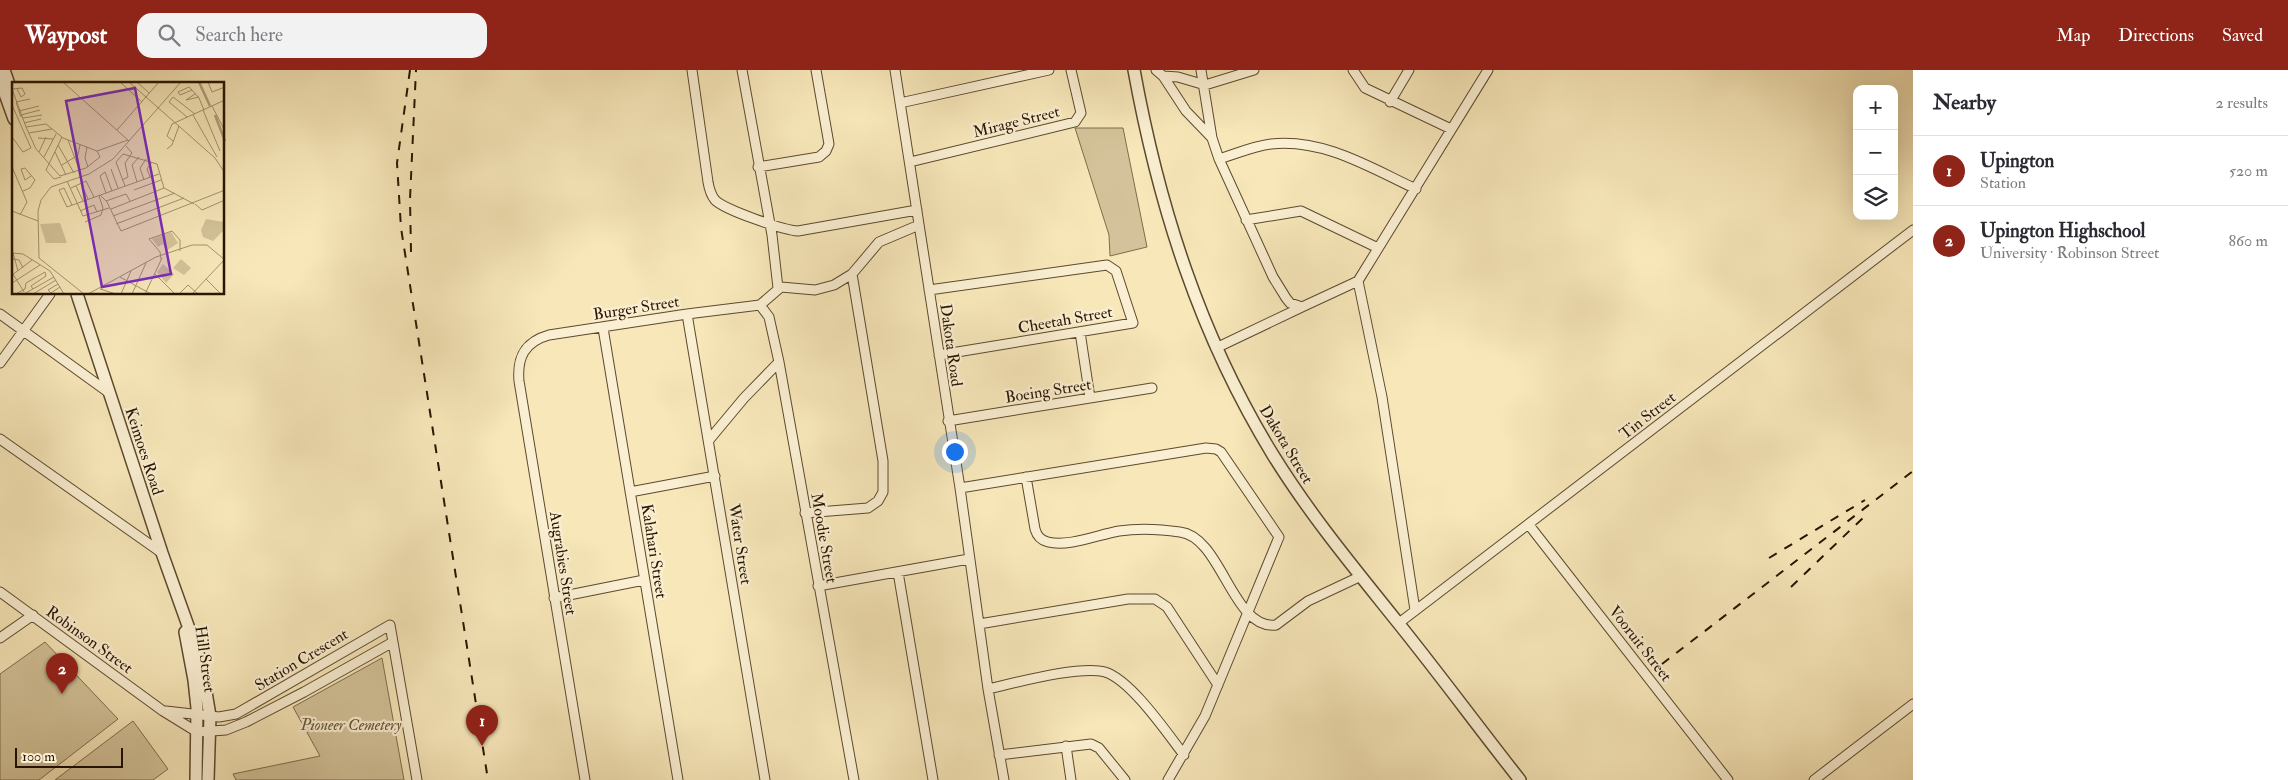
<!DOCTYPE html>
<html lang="en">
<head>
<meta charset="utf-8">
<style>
	body { margin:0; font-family:"IM FELL Double Pica",serif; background:#f2f2f3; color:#2b2b33 }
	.controls { position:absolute; right:15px; top:15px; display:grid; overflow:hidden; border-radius:10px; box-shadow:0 5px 20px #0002 }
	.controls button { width:45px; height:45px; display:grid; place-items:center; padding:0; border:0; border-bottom:1px solid #e1e1e2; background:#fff; color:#2b2b33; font:25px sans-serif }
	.scale { position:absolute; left:15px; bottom:12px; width:108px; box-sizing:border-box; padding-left:5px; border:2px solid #281500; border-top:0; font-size:14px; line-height:18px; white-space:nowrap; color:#281500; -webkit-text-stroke:4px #faefd2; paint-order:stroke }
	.you { position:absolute; left:954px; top:381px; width:18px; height:18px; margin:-12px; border:4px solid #fff; border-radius:50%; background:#1a73e8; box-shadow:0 0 0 8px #1a73e833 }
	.badge { display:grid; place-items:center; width:32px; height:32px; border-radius:50%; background:#8f2418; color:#fff; font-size:16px; font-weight:700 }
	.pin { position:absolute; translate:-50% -41px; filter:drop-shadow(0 1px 2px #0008) }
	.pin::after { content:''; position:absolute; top:26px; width:18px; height:15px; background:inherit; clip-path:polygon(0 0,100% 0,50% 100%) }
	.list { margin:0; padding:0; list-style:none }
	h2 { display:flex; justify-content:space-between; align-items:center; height:65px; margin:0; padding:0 20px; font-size:21px }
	h2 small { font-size:16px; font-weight:400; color:#7c7c81 }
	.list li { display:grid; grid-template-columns:32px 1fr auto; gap:15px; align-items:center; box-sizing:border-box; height:70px; padding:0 20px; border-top:1px solid #e1e1e2 }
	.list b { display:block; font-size:19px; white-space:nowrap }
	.list p { margin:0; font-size:16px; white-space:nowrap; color:#7c7c81 }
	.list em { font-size:16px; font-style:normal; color:#7c7c81 }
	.icon { flex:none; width:28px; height:28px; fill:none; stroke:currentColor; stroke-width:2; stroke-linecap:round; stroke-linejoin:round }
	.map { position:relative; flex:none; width:1913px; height:710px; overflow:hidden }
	header { display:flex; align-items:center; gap:30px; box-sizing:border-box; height:70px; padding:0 25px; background:#8f2418; color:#fff }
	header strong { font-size:24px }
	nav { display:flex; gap:28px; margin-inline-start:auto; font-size:18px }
	.search { width:350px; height:45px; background:#f2f2f3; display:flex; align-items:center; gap:12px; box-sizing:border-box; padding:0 18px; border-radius:15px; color:#7c7c81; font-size:19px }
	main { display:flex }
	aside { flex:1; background:#fff }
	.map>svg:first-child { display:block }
</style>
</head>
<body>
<header>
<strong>Waypost</strong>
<div class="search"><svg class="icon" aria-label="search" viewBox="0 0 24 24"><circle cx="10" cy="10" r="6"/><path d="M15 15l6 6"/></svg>Search here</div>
<nav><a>Map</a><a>Directions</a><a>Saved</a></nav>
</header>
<main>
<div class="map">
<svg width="1913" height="710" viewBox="0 0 1913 710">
	<rect width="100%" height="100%" fill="#f7e7b9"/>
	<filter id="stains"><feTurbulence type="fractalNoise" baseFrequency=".004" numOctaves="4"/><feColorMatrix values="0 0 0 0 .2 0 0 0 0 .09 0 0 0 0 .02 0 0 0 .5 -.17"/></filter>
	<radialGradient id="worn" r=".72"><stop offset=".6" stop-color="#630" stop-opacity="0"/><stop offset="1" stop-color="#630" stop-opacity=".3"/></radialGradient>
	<path fill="#d4c39a" stroke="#7e6c4d" d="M1075 58H1123L1147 177 1110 186 1109 165Z
		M45 572 118 649 39 710H0V604Z
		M382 588 404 710H236L233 704 320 686 293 637Z
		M133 651 168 699 153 710H55Z"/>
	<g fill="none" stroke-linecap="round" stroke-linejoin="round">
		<defs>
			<path id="minor" d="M692 0 708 112C709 118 711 125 715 130 725 140 783 160 798 161L917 140
				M742 0 772 165 778 218
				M895 0 960 418 988 619 1004 710
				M1156 0 1163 6 1186 41 1212 68
				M1201 0 1212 68 1219 89 1273 207 1286 228 1290 233 1302 237 1358 211 1488 0
				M1353 0 1365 18 1451 59
				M1163 6 1178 7 1205 15 1254 0
				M1390 32 1409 0
				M900 33 1049 0
				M1219 89C1236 84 1253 76 1271 74 1323 68 1371 98 1416 119
				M910 92 1075 52 1081 43 1071 0
				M758 97 819 87 826 81 829 74 816 0
				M1246 150 1301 141 1378 178
				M1358 211 1382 327 1415 540
				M929 220 1107 195 1116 201 1133 253 939 285
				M760 235 769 247 779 292 854 710
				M760 235 781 217 815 220 834 215 852 204 879 172 919 155
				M0 244 108 322
				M687 244 765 710
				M603 258 678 710
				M1080 262 1090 328
				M1216 278 1302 237
				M0 293 50 224
				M948 351 1152 318
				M0 369 162 483
				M709 370 744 328 779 292
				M1026 407 1035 459C1037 466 1040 470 1048 472 1069 477 1097 465 1119 461 1138 458 1160 459 1180 462 1222 467 1232 560 1276 555L1308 531 1359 507
				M960 418 1206 378 1216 379 1221 382 1279 467 1205 646 1168 710
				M630 422 715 406
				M805 443 868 438 878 431 883 422V391L852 204
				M1529 455 1728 710
				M898 502 933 710
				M818 516 969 489
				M0 522 163 641 197 662 226 660 246 652 304 622 393 572
				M554 528 644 510
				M1399 553 1913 160
				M979 554 1128 529H1155L1167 537 1218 615
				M0 568 33 545
				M988 619C1015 613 1080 595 1105 602 1131 610 1167 663 1184 685
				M166 641 219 647 236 644 390 555 417 710
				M1066 676 1071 710
				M999 685 1091 674 1099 678 1125 710
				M585 710 519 311C517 288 524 272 549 265L687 244 760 235
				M1814 710 1913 634"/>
			<path id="tertiary" d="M4 0 11 20
				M1134 0C1159 137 1200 266 1273 385 1310 445 1355 499 1399 554 1440 605 1479 658 1520 710
				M0 10 14 49
				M77 224 162 483 201 592 210 646 208 710
				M185 562 194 610 197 638 196 710"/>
		</defs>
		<use href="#minor" stroke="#5c4a2e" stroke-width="11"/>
		<use href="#tertiary" stroke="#5c4a2e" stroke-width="14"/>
		<use href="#minor" stroke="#faefd2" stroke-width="9"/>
		<use href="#tertiary" stroke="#faefd2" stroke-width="11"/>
		<path stroke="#281500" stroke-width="2" stroke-dasharray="9 9" stroke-linecap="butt" d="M410 0 397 93 401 158 488 710
			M411 182 410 129 416 0
			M1769 488 1865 430
			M1791 517 1867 444
			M1662 594 1913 401"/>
	</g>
	<g text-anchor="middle" stroke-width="4.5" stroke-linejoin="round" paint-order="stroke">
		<g font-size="16" fill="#281500" stroke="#faefd2">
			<text transform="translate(1016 51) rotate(-14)" y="6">Mirage Street</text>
			<text transform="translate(636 237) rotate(-9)" y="6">Burger Street</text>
			<text transform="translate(1065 249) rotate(-10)" y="6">Cheetah Street</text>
			<text transform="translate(952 275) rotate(82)" y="6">Dakota Road</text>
			<text transform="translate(1048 320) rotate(-9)" y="6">Boeing Street</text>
			<text transform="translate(1647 345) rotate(-38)" y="6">Tin Street</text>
			<text transform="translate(1287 374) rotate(59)" y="6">Dakota Street</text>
			<text transform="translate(145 381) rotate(72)" y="6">Keimoes Road</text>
			<text transform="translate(825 468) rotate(80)" y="6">Moodie Street</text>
			<text transform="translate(741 474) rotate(81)" y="6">Water Street</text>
			<text transform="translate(655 481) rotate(81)" y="6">Kalahari Street</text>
			<text transform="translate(564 493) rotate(81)" y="6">Augrabies Street</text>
			<text transform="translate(90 569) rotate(36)" y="6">Robinson Street</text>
			<text transform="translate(1641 573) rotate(52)" y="6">Vooruit Street</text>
			<text transform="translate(206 589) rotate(82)" y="6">Hill Street</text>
			<text transform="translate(301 589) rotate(-31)" y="6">Station Crescent</text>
		</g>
		<g font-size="16" font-style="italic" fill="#645236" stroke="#faefd2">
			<text x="351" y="660">Pioneer Cemetery</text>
		</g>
	</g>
	<g transform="translate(12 12)">
		<rect width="212" height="212" fill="#f7e7b9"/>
		<path d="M194 137 212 140V148L201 159 191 155 189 148ZM48 141 55 161H34L28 142ZM159 150 166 161 154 169 151 162 146 165 140 157ZM169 177 179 186 172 193 161 186ZM151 182 162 192 154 201 145 190Z" fill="#d4c39a"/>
		<path fill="none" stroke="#b1a07a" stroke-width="2.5" d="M187 0 198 24M203 33 213 59"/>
		<path fill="none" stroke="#a4936f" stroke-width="1" d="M51 0 117 59M108 0 130 20M117 0 203 76 213 91M125 0 137 11M196 0 200 10 213 5M5 7 9 15 13 12 10 6 0 7 14 45M180 8 168 13 166 10 177 5 180 8 187 16 192 28M183 12 174 18 187 15M0 23 19 66 11 70 0 55M200 24 213 49M191 28 208 69M7 29 27 24M9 33 28 28M181 33 205 75M9 35 4 20 18 17M175 35 157 20 161 15 183 32M11 36 30 33M12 41 29 37M34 42 51 56 85 69 88 75 74 86 48 94 24 67 14 45ZM105 48 147 0M17 51 40 47M26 56 41 57M56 58 69 92M161 59 155 54 160 42 213 18M46 63 62 91M75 65 73 76 76 85M155 67 160 63 167 44M85 69 116 58M27 70 34 55M43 70 54 93M32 75 44 52M50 83 66 73 68 63M0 85 15 120 8 133M99 87 106 106M49 95 42 97 34 88 50 55M138 95 135 87 140 80M110 98 116 95 113 81 120 71 114 64M132 98 128 86 134 77M55 99 71 134 97 126M125 100 120 83 127 75M69 101 76 117M64 104 71 119M113 104 104 80 111 72 145 82 152 106M59 106 74 99 82 115M152 106 182 122M122 108 149 98M11 109 18 106 23 98 13 86 9 87 13 98 19 94M94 111 88 94 93 90 100 109M88 113 95 120 109 149 213 108M94 119 114 112 118 119M183 122 190 128 213 118M60 123 52 106 47 108 55 125 147 92M99 127 152 106M0 129 26 139M68 129 82 123 85 130M101 134 163 111M73 140 89 133 91 126 87 114M104 142 172 116M0 171 11 172 38 189 52 212M1 171 6 189M1 177 7 178 11 186M149 177 148 170 137 157 160 149 168 158V169M1 192 12 210M143 192 163 212M0 193 20 178M108 195 139 212M194 197 209 212M0 201 28 183M46 202 36 208 39 211 48 205M88 207 104 212M4 212 13 207 14 201 33 190 34 194 19 204 21 207M12 212 42 195M21 212 44 198M72 212 27 176 26 129 29 118 39 105 77 92 101 77 169 0M76 212 144 175 180 163H195L213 178M109 212 119 189M120 212 134 181M133 212 150 176M167 212 176 203 186 212M180 212 213 177"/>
		<path fill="#7b2cbf" fill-opacity="0.15" stroke="#7b2cbf" stroke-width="2.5" d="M123 6 159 192 90 205 54 19Z"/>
		<rect width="212" height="212" fill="none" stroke="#281500" stroke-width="2.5"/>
	</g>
	<rect width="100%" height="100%" filter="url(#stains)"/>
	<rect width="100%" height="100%" fill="url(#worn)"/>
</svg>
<div class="controls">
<button>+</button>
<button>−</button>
<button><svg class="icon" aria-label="layers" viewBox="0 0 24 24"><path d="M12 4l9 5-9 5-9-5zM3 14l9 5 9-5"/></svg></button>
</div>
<div class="scale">100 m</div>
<div class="you"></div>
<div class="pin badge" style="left:482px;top:676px">1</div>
<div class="pin badge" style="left:62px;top:624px">2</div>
</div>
<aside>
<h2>Nearby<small>2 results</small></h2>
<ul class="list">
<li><span class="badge">1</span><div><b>Upington</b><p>Station</p></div><em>520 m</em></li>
<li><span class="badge">2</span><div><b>Upington Highschool</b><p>University · Robinson Street</p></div><em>860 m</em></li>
</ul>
</aside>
</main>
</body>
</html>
